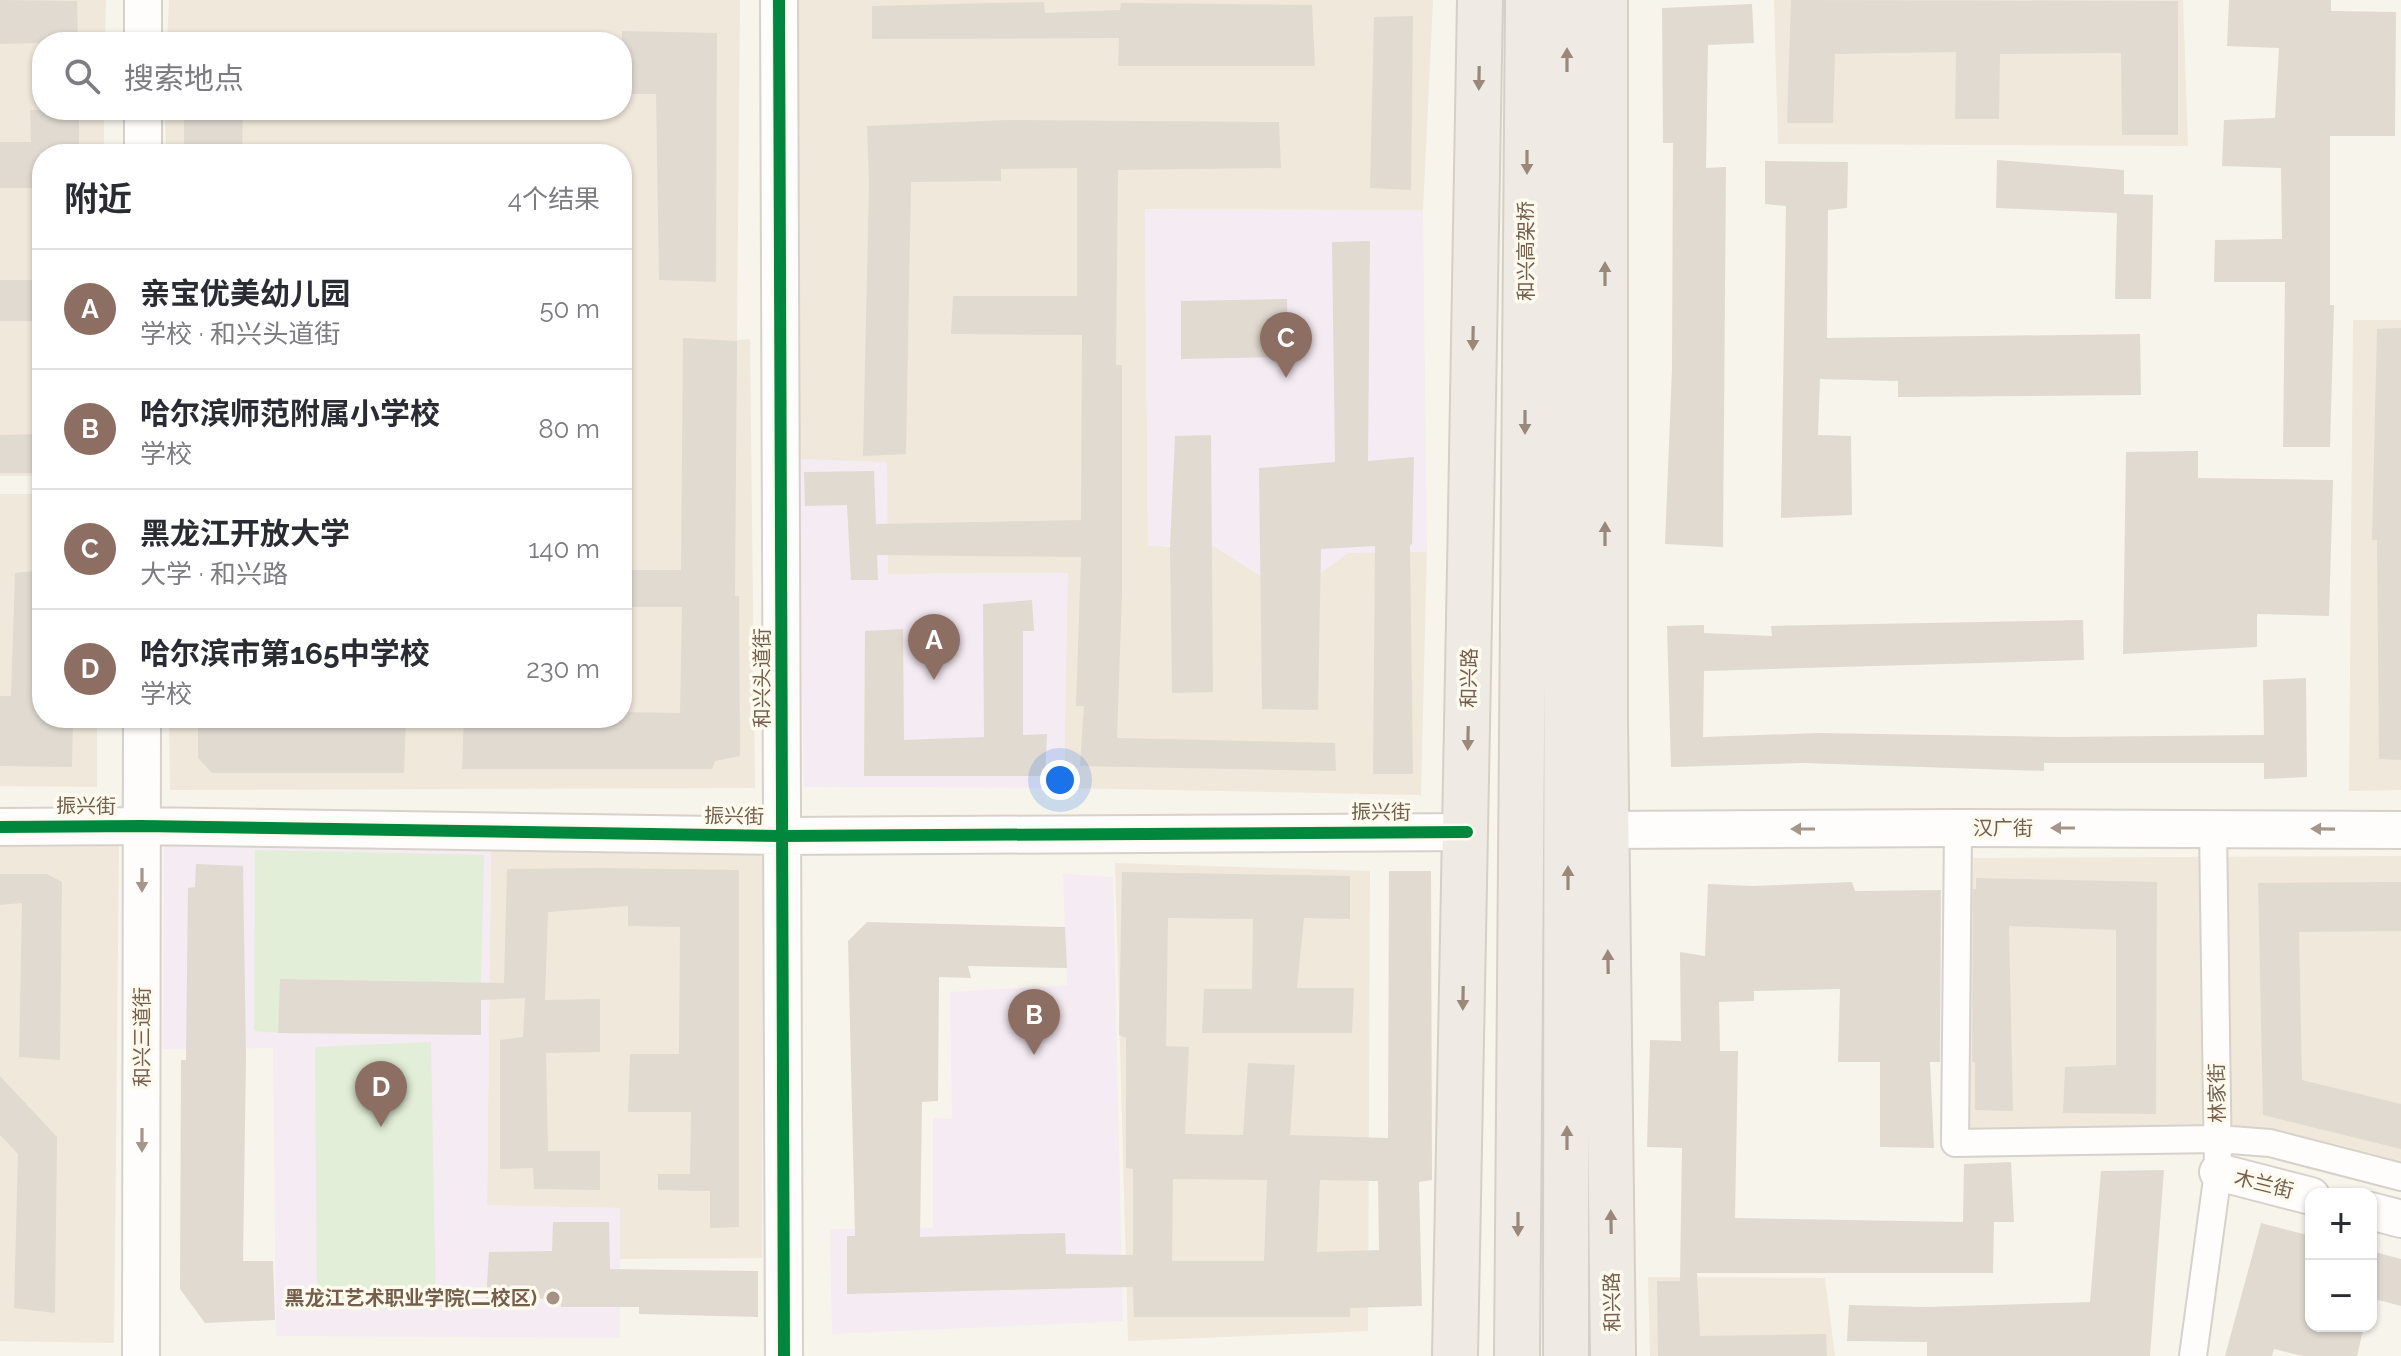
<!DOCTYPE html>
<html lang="zh">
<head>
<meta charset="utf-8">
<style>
	body { margin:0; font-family:Raleway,"Noto Sans SC",sans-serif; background:#f2f2f3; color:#2b2b33 }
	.controls { position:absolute; right:24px; bottom:24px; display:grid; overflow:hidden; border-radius:16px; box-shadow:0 2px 6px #0004 }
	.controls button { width:72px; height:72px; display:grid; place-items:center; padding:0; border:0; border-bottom:2px solid #e1e1e2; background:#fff; color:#2b2b33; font:40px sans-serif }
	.you { position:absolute; left:1060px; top:780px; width:28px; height:28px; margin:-20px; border:6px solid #fff; border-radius:50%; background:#1a73e8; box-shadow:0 0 0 12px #1a73e833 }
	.badge { display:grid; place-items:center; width:52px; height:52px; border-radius:50%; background:#0f766e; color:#fff; font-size:26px; font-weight:700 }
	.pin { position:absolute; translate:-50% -66px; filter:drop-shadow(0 2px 4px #0008) }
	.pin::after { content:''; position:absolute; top:42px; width:28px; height:24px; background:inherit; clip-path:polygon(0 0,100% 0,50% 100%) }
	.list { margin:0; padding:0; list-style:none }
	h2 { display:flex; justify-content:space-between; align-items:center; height:104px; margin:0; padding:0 32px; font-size:34px }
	h2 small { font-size:26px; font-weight:400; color:#7c7c81 }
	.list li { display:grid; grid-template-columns:52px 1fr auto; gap:24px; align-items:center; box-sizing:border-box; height:120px; padding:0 32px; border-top:2px solid #e1e1e2 }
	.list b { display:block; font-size:30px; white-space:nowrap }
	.list p { margin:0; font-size:26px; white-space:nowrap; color:#7c7c81 }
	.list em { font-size:26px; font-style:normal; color:#7c7c81 }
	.icon { flex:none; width:44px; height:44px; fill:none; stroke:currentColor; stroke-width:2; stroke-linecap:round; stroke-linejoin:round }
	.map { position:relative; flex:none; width:2401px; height:1356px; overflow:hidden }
	.search { position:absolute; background:#fff; box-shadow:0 2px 6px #0004; left:32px; top:32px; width:600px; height:88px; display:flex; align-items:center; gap:20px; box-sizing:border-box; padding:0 28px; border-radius:32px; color:#7c7c81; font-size:30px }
	.panel { position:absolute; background:#fff; box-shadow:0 2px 6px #0004; left:32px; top:144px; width:600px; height:584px; border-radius:32px }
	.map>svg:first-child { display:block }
</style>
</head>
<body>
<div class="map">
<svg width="2401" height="1356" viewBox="0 0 2401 1356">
	<rect width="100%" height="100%" fill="#f7f4ec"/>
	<path fill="#f0e8da" d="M0 0H106L105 42H42V110H104V154H42V476H0Z
		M169 0H740L737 340 750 339 755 788 170 790 169 718H622V154H166L165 110H622V42H167Z
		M797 0H1433L1423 210H1145L1148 545 1170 547 1212 545 1261 576 1320 573 1348 553 1427 545 1421 795 1064 788 1067 573 888 574 798 459Z
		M1774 0H2183L2188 146 1778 144Z
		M2353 320H2401V790L2349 791Z
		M0 494H42V718H97V787L0 786Z
		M491 844 764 849 762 1258 620 1259 619 1208 487 1206Z
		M119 846 114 1343 0 1341V847Z
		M2401 856V1165L2285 1135 2191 1126 1962 1137 1963 858Z
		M1115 863 1370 871 1368 1331 1128 1341Z
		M1648 1277 1825 1278 1835 1356H1650Z"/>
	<path fill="#f5ebf3" d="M1145 209 1423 210 1427 552 1348 553 1321 573 1261 576 1212 545 1148 546Z
		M798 459 887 462 888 574 1068 573 1064 788 804 787Z
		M164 841 491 844 487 1205 620 1208V1338L276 1336 273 1048 163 1049Z
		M1063 874 1113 877 1123 1321 832 1334 830 1229 933 1228V1118L952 1119 950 992 1067 985Z"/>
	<path fill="#e2eed7" d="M255 850 484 855 481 983 281 979 278 1033 254 1031Z
		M431 1042 436 1309 317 1308 315 1047Z"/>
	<path fill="#e1dad1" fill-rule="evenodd" d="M0 0 77 1 78 42 0 44Z
		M1791 0 2178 1V135H2122L2121 53 2000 54 1999 119H1955L1956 52 1835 54 1833 123H1787Z
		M2229 0H2331V11L2396 12 2395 136H2330V305H2334L2330 447H2283L2285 282H2214L2215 240 2282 239 2281 168 2222 166 2224 120 2275 118 2279 48 2227 46Z
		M1044 2 1045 13 1120 10 1121 3 1312 5 1315 66H1118L1119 38 872 39V6Z
		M1752 4 1754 43 1708 45 1706 168 1726 167 1723 547 1665 544 1672 369 1673 143H1663L1662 8Z
		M1413 16 1411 190 1370 188 1374 17Z
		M622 31 717 33 716 282 659 280 656 94H622Z
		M30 110H79V154H42V188H0V142H31Z
		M184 110H243L242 154H184Z
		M1007 120 1279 122 1281 168 1118 170 1116 365H1122V593L1117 738 1335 743 1336 771 1080 766 1084 706H1076L1081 557 877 555 878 580H851L847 505 805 506 804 472 874 471 876 524 1081 520 1082 335 951 334 953 296H1077V168L1001 169V181L911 182 906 454 863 456 869 184 867 126Z
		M1997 160 2124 170V194L2153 195 2151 299H2115L2117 213 1996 208Z
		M1765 161 1848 162 1847 208 1828 210 1827 338 2140 334 2141 395 1898 397V381L1820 379 1818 435 1851 436 1852 515 1781 518 1786 206 1765 204Z
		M1370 241 1368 461 1414 457 1412 544 1410 545 1413 774H1373L1375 546 1321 549 1318 710 1262 709 1259 468 1335 462 1332 242Z
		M0 280H42V321H0Z
		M1287 299 1288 357 1181 359V301Z
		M2401 328V760L2379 759 2377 540H2372L2377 329Z
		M683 338 737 341 735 596H739L740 756 715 761 712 769H462L464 718H622V712L680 713 682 607H622V570H681Z
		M42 434V473H0V435Z
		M1211 435 1213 692 1172 693 1170 547 1175 436Z
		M2198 451V478L2333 480 2329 616 2257 614V647L2123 654 2126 452Z
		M42 570V718H73L72 767 0 766V696H11L15 573Z
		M1032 600 1034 631H1023V735L1047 734 1045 776H864L865 631 903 629 904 740 984 737 983 604Z
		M2083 620 2084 660 1704 671 1703 737 1818 733 2059 737 2264 735 2263 680 2306 678 2307 777 2264 779V763H2044V771L1803 763 1671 767 1667 626 1704 625V633L1772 636 1771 626Z
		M198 718H243V725L406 718 404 773H212L198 758Z
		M196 864 243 866 246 1058 243 1261H273L275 1320 205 1323 180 1289 181 1060H186L188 888 195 887Z
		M598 868 739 870V1227L710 1228V1191L658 1190V1174H690L691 1112H628L630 1054H679L680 927 628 926V906L548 912 545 1000 600 999V1052L546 1053 548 1151H600V1190L534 1189 533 1168 500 1169V1040L523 1037 525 998 481 1000V1035L278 1033 280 979 504 983 507 869Z
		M1389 871H1431L1432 1180 1419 1182 1422 1306 1350 1308V1317H1134L1133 1287 847 1294V1236H855L848 941 867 922 1065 927 1067 968 968 966 971 978 939 977 938 1101 922 1102 920 1237 1065 1233 1066 1254 1133 1255V1169L1126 1168V1038L1119 1035 1122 872 1350 876V919L1304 918 1297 988H1354L1352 1033H1202L1204 989H1252L1253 919 1168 918 1166 1046 1189 1047 1185 1134 1243 1135 1248 1063 1295 1065 1290 1135 1388 1138ZM1173 1179 1267 1180 1264 1261H1172ZM1320 1180 1378 1181 1379 1250 1317 1252Z
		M0 874H47L62 882 60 1060 19 1057 22 903 0 905Z
		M1976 878 2157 882 2156 1114 2063 1113 2065 1067 2116 1065V930L2009 926 2013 1111 1975 1110V1062H1972L1973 889H1976Z
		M1852 882 1855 891 1941 890 1940 1062H1930L1934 1148 1880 1147V1062H1838L1840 989 1754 991V1001L1719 1002 1720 1051H1738L1735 1218 1963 1222 1964 1164 2011 1162 2014 1222H1994L1993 1273H1697L1700 1336 1826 1334 1827 1356H1658L1657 1281H1680L1682 1148 1647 1147 1650 1040 1681 1041 1680 952 1705 956 1708 884 1753 886Z
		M2401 882V931L2299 932 2302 1080 2401 1104V1149L2263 1115 2258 883Z
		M0 1076 57 1137 55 1313 14 1308 18 1154 0 1135Z
		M2164 1170 2150 1356H1927V1342L1847 1341 1849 1305 1926 1307 2090 1302 2101 1171Z
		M553 1222H609L610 1269 758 1271V1317L639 1314V1307H561V1298L486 1300 489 1252 552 1251Z
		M2261 1223 2311 1236V1326H2364L2357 1356H2303L2274 1349 2272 1356H2225Z
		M2371 1251 2401 1259V1306L2371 1298Z"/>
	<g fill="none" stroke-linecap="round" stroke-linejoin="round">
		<defs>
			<path id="street" d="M1958 828 1955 1143 2218 1139 2270 1143 2401 1177
				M2193 1356 2218 1172 2213 828"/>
			<path id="secondary" d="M779 0 784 1356
				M143 42V0
				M143 154V110
				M0 827 142 826 782 836 1467 832
				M1606 830 1958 828 2401 830
				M2218 1172 2311 1196
				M2371 1211 2401 1219
				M141 1356 142 718"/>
			<path id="highway" d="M1605 0V719L1613 1356
				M1455 1356C1466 904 1471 452 1480 0
				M1517 1356 1528 0
				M1566 1356 1567 0"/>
		</defs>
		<use href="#street" stroke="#d6d1ca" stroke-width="30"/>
		<use href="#secondary" stroke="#d7d1ca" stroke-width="40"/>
		<use href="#highway" stroke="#d5cfc6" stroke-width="48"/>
		<use href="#street" stroke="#fefdfc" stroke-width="26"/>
		<use href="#secondary" stroke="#fefdfc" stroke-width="36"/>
		<use href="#highway" stroke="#f0eae5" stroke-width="44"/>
		<defs>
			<path id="cycleway" d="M779 0 784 1356
				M0 827 142 826 782 836 1467 832"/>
		</defs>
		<use href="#cycleway" stroke="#fefaee" stroke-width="17"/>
		<use href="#cycleway" stroke="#00873e" stroke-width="12"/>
	</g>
	<defs><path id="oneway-solid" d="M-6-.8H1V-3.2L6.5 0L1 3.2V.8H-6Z" transform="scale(2)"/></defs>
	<g fill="#9a897a">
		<use href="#oneway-solid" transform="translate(1567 60) rotate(-90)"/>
		<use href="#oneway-solid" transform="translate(1479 78) rotate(91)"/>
		<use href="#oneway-solid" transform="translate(1527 162) rotate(90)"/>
		<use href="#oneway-solid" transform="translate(1605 274) rotate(-90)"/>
		<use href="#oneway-solid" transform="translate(1473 338) rotate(91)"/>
		<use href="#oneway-solid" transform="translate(1525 422) rotate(90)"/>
		<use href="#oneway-solid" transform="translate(1605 534) rotate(-90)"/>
		<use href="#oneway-solid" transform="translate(1468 738) rotate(91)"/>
		<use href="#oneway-solid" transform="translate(1568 878) rotate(-90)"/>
		<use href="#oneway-solid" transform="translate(1608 962) rotate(-91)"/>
		<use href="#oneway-solid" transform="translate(1463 998) rotate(91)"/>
		<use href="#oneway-solid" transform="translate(1567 1138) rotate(-90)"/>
		<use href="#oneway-solid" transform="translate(1611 1222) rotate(-91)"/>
		<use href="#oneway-solid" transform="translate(1518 1224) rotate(90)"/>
	</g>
	<g fill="#a5968a">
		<use href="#oneway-solid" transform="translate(2063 828) rotate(180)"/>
		<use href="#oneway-solid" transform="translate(1803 829) rotate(180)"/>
		<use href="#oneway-solid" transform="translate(2323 829) rotate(-179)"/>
		<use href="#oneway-solid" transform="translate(142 880) rotate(90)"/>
		<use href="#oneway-solid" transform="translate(142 1140) rotate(90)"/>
	</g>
	<circle fill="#a29384" stroke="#fefaee" stroke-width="3" cx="553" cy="1298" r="8"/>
	<g text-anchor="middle" stroke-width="7" stroke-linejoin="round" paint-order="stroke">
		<g font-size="20" fill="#755f4c" stroke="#fefaee">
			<text transform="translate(1526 251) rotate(-90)" y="7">和兴高架桥</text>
			<text transform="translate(762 678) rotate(-90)" y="7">和兴头道街</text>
			<text transform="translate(1469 678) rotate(-89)" y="7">和兴路</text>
			<text x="86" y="813">振兴街</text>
			<text x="1381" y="819">振兴街</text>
			<text transform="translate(734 816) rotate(1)" y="7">振兴街</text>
			<text x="2003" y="835">汉广街</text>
			<text transform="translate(142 1037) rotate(-90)" y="7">和兴三道街</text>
			<text transform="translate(2217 1093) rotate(-91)" y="7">林家街</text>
			<text transform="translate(2264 1184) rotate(14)" y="7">木兰街</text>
			<text transform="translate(1612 1302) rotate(-91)" y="7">和兴路</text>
		</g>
		<g font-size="20" font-weight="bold" fill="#755f4c" stroke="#fefaee" text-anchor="end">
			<text x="537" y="1305">黑龙江艺术职业学院(二校区)</text>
		</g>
	</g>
</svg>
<div class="controls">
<button>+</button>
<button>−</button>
</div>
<div class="you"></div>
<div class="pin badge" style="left:934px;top:680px;background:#8d6e63">A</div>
<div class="pin badge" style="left:1034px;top:1055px;background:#8d6e63">B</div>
<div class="pin badge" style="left:1286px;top:378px;background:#8d6e63">C</div>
<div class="pin badge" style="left:381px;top:1127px;background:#8d6e63">D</div>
<div class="search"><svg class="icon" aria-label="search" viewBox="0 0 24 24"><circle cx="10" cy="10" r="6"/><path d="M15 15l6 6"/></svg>搜索地点</div>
<section class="panel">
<h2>附近<small>4个结果</small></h2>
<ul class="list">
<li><span class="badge" style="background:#8d6e63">A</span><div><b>亲宝优美幼儿园</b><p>学校 · 和兴头道街</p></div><em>50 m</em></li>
<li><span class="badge" style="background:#8d6e63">B</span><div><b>哈尔滨师范附属小学校</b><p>学校</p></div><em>80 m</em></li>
<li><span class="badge" style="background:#8d6e63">C</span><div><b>黑龙江开放大学</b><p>大学 · 和兴路</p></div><em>140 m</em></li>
<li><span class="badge" style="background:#8d6e63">D</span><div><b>哈尔滨市第165中学校</b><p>学校</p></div><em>230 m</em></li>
</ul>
</section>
</div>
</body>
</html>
